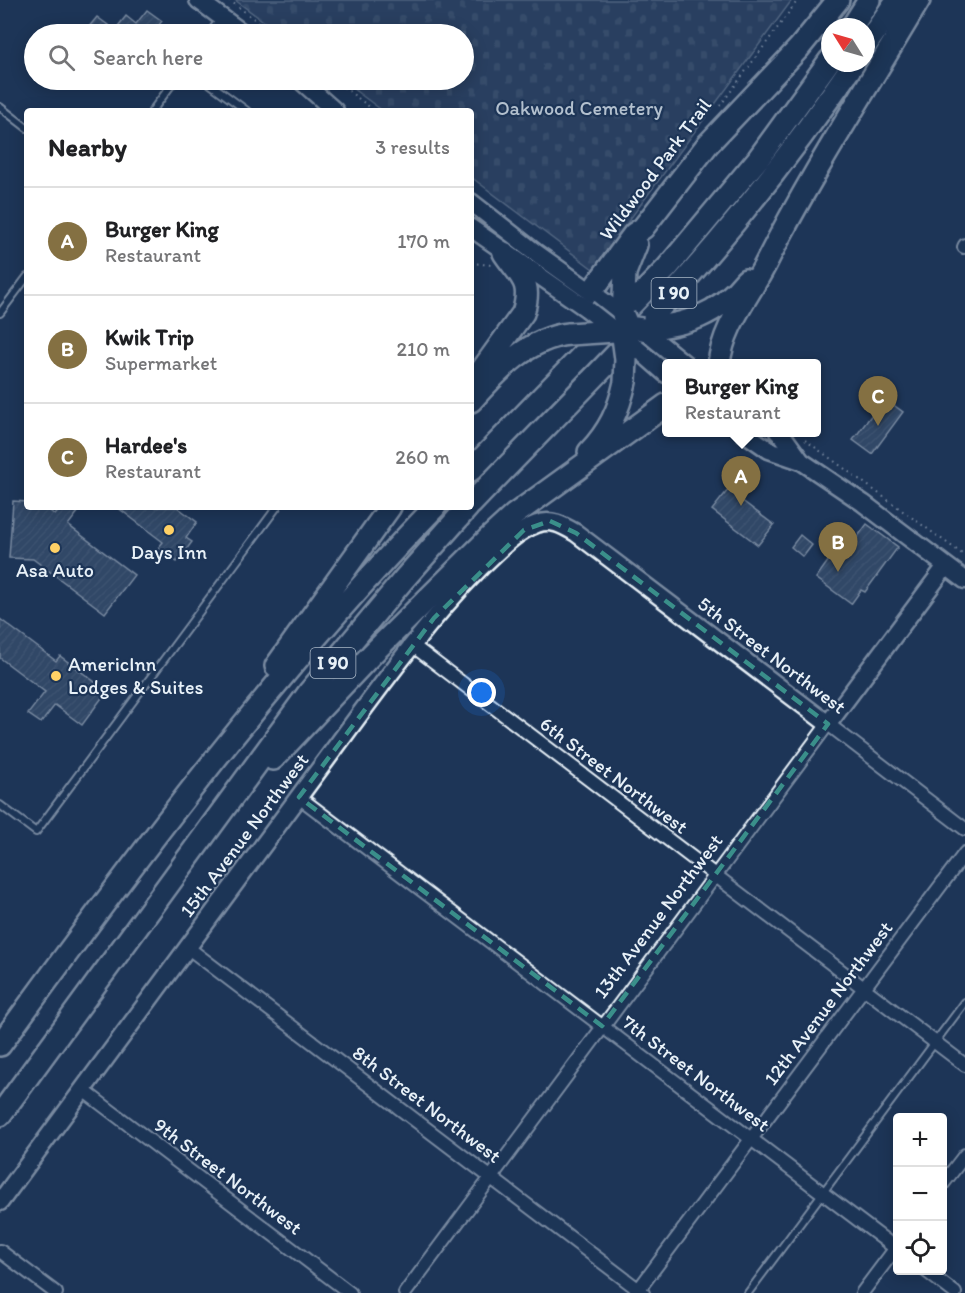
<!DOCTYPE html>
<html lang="en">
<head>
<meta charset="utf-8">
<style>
	body { margin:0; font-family:Itim,sans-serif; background:#f6f6f6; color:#202124 }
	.controls { position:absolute; right:18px; bottom:18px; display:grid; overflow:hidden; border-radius:6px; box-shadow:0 3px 15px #0003 }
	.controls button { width:54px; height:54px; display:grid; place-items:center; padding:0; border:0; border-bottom:2px solid #e0e0e0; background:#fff; color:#202124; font:30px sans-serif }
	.compass { position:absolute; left:821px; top:18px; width:54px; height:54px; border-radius:50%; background:#fff; box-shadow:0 3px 15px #0003; rotate:307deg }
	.you { position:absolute; left:482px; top:693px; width:21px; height:21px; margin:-15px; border:4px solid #fff; border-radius:50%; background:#1a73e8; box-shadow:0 0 0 9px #1a73e833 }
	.badge { display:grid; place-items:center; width:39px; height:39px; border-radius:50%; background:#847042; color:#fff; font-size:20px; font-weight:700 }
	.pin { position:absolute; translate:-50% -50px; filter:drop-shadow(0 2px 3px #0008) }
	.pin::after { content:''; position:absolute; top:32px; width:21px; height:18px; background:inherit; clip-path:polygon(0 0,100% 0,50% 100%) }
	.popup { position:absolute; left:662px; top:359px; width:159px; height:78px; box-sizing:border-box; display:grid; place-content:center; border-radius:6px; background:#fff; filter:drop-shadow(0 2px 4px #0005); font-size:20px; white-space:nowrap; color:#757577 }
	.popup b { font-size:22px; color:#202124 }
	.popup::after { content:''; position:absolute; left:50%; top:100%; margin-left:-12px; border:12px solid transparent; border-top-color:#fff }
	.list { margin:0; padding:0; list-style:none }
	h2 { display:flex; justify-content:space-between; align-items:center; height:78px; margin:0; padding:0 24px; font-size:26px }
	h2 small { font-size:20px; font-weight:400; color:#757577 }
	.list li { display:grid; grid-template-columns:39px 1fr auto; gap:18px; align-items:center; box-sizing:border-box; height:108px; padding:0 24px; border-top:2px solid #e0e0e0 }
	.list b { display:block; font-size:22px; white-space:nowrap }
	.list p { margin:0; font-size:20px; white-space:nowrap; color:#757577 }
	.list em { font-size:20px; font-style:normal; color:#757577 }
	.icon { flex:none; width:33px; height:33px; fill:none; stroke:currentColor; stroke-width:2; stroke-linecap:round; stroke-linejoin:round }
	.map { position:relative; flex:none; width:965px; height:1293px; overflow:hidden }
	.search { position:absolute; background:#fff; box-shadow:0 3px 15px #0003; left:24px; top:24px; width:450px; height:66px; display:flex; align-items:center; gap:15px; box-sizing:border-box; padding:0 21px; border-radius:33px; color:#757577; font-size:22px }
	.panel { position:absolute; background:#fff; box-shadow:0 3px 15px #0003; left:24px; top:108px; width:450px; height:402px; border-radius:6px }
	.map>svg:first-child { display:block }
</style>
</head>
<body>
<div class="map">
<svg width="965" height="1293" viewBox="0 0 965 1293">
	<defs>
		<pattern id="cemetery-stones" width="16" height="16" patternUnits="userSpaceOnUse" patternTransform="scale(1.5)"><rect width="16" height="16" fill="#374d6c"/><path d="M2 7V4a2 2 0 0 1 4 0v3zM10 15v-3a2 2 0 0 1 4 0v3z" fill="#546782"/></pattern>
		<pattern id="building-hatch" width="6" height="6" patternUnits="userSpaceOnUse" patternTransform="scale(1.5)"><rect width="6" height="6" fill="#495e7a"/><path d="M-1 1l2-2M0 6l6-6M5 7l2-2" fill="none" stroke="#63768e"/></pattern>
	</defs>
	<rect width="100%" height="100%" fill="#1d3557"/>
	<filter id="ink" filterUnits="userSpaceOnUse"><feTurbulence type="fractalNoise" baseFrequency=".0167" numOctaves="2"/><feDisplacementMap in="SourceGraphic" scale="12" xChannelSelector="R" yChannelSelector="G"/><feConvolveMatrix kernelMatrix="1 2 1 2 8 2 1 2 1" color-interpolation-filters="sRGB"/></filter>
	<g filter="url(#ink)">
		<path fill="url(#cemetery-stones)" stroke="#909fb2" stroke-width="1.5" d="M235 0H792L593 269 471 177V111H383L341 80H464V34H281Z"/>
		<path fill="url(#building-hatch)" stroke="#e8f1f8" stroke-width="1.5" d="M147 10 162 21 152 34H83L97 17 115 30 126 16 136 24Z
			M884 398 903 412 872 454 853 440Z
			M728 490 774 525 758 545 712 510Z
			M13 501 27 502V507H45L55 515 62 507H72L78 512 68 525 134 575 105 613 33 559 9 558Z
			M117 507H177L197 522 186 538 192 542 177 562 158 548 163 542Z
			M867 524 898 547 865 592 861 590 851 604 816 578 836 550 844 555Z
			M800 535 812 545 803 557 791 547Z
			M0 619 56 661 60 656 107 691 82 725 55 705 41 723 28 714 45 692 0 658Z"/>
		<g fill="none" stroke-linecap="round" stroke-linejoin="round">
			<defs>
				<path id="lane" d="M209 34 221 18
					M205 80 247 111
					M0 107 27 128
					M152 111 175 80
					M0 313 27 277
					M0 805 36 832 277 507
					M748 1293 965 1002"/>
				<path id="street" d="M964 247 965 245
					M412 645 965 1065
					M299 797 898 1250
					M187 947 643 1293
					M83 1090 350 1293
					M942 1185 965 1155
					M0 1251 56 1293
					M925 1270 955 1293
					M405 1293 828 724 965 829
					M636 1293 965 853
					M862 1293 898 1245"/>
				<path id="secondary" d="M198 0 244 34
					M300 80 335 111
					M471 202 535 252 623 315
					M471 228 587 309
					M642 329 685 364
					M641 352 666 374
					M743 432 769 450 801 461 863 503 965 580
					M778 432 783 436 801 461
					M0 1202C104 1061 207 920 312 779 366 707 417 632 480 568 497 552 515 532 537 524 551 518 564 526 576 533L828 724 946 566"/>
				<path id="highway" d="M852 27 869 0
					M866 45 897 0
					M592 291 634 234 643 228 708 144 799 48 838 0
					M623 315 625 273 636 245
					M642 329C686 325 717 316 746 280
					M719 364C723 326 748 298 765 265 811 174 867 88 919 0
					M471 385 523 313C533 281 520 277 504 253
					M471 401C497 372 528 338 569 334
					M589 452C609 431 619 410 625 382
					M471 470 667 268 758 159 830 60
					M471 504C533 439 597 376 658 310 730 233 794 150 854 63
					M276 666 390 507
					M273 759 372 654 490 537 514 515 666 405
					M0 1045C136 858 274 673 435 507
					M0 1115 310 691 404 579 468 507"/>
			</defs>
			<use href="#lane" stroke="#e8f1f8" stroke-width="10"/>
			<use href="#street" stroke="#e8f1f8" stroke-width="16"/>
			<use href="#secondary" stroke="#e8f1f8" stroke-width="21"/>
			<use href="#highway" stroke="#e8f1f8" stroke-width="26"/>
			<path stroke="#e8f1f8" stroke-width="2" stroke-dasharray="1.5 4.5" stroke-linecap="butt" d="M229 0 274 34
				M334 80 375 111
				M720 106 798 0
				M471 263 492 265
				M805 440 965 556"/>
			<use href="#lane" stroke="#1d3557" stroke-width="6"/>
			<use href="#street" stroke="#1d3557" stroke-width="12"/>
			<use href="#secondary" stroke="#1d3557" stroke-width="16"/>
			<use href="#highway" stroke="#1d3557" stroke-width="21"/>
			<defs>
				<path id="secondary-bridge" d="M587 309 615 331
					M623 337 641 352"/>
				<path id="highway-bridge" d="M623 315 628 327 642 329
					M569 334 615 331
					M623 337 626 359 625 382"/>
			</defs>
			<use href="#secondary-bridge" stroke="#e8f1f8" stroke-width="21" stroke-linecap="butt"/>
			<use href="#highway-bridge" stroke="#e8f1f8" stroke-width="26" stroke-linecap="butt"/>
			<use href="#secondary-bridge" stroke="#1d3557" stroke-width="16"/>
			<use href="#highway-bridge" stroke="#1d3557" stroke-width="21"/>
		</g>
	</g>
	<path d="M0 0H965V1293H0ZM550 521 576 533 828 724 602 1026 299 797 434 618 524 530Z" fill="#1d3557" fill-opacity=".55" fill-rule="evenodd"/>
	<path fill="none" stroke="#3a8f8a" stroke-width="4.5" stroke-dasharray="12 8" stroke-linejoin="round" d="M550 521 576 533 828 724 602 1026 299 797 434 618 524 530Z"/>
	<g fill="#ffd166" stroke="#1d3557" stroke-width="2">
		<circle cx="169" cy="530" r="6"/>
		<circle cx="55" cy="548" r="6"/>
		<circle cx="56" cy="676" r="6"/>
	</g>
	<g text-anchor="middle" stroke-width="4.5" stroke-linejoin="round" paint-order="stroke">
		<g fill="#1d3557" stroke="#abb9c8" stroke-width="1.5">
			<rect x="651.5" y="278" width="45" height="30" rx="4.5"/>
			<rect x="310.5" y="648" width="45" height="30" rx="4.5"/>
		</g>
		<g font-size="18" font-weight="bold" fill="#e8f1f8">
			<text x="674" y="299">I 90</text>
			<text x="333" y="669">I 90</text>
		</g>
		<g font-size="20" fill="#b3c0ce" stroke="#1d3557">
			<text x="579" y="115">Oakwood Cemetery</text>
		</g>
		<g font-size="20" fill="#e8f1f8" stroke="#1d3557">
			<text transform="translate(655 169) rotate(-53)" y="7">Wildwood Park Trail</text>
			<text transform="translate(772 655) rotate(37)" y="7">5th Street Northwest</text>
			<text transform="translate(614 775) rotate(37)" y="7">6th Street Northwest</text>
			<text transform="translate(244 835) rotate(-53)" y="7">15th Avenue Northwest</text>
			<text transform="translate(658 916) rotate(-53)" y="7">13th Avenue Northwest</text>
			<text transform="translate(828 1003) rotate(-53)" y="7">12th Avenue Northwest</text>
			<text transform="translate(696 1073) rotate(37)" y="7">7th Street Northwest</text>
			<text transform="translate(427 1104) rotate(37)" y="7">8th Street Northwest</text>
			<text transform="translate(228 1176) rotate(37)" y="7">9th Street Northwest</text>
		</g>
		<g font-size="20" fill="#e8f1f8" stroke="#1d3557">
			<text x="169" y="559">Days Inn</text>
			<text x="55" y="577">Asa Auto</text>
			<text x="68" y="671" text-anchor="start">AmericInn<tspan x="68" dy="23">Lodges &amp; Suites</tspan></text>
		</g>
	</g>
</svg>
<div class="controls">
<button>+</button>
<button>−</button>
<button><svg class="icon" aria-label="locate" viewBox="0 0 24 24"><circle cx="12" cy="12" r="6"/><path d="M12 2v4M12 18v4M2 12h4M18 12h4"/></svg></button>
</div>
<svg class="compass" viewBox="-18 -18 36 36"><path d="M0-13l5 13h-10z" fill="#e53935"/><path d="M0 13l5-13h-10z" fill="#757577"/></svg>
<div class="you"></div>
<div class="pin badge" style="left:741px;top:506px">A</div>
<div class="popup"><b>Burger King</b>Restaurant</div>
<div class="pin badge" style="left:838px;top:572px">B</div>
<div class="pin badge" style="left:878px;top:426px">C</div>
<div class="search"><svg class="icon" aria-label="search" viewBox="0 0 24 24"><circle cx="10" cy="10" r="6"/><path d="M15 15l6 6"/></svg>Search here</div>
<section class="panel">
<h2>Nearby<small>3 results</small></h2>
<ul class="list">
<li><span class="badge">A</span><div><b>Burger King</b><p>Restaurant</p></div><em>170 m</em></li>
<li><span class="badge">B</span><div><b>Kwik Trip</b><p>Supermarket</p></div><em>210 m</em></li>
<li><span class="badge">C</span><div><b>Hardee's</b><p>Restaurant</p></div><em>260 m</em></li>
</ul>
</section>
</div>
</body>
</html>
